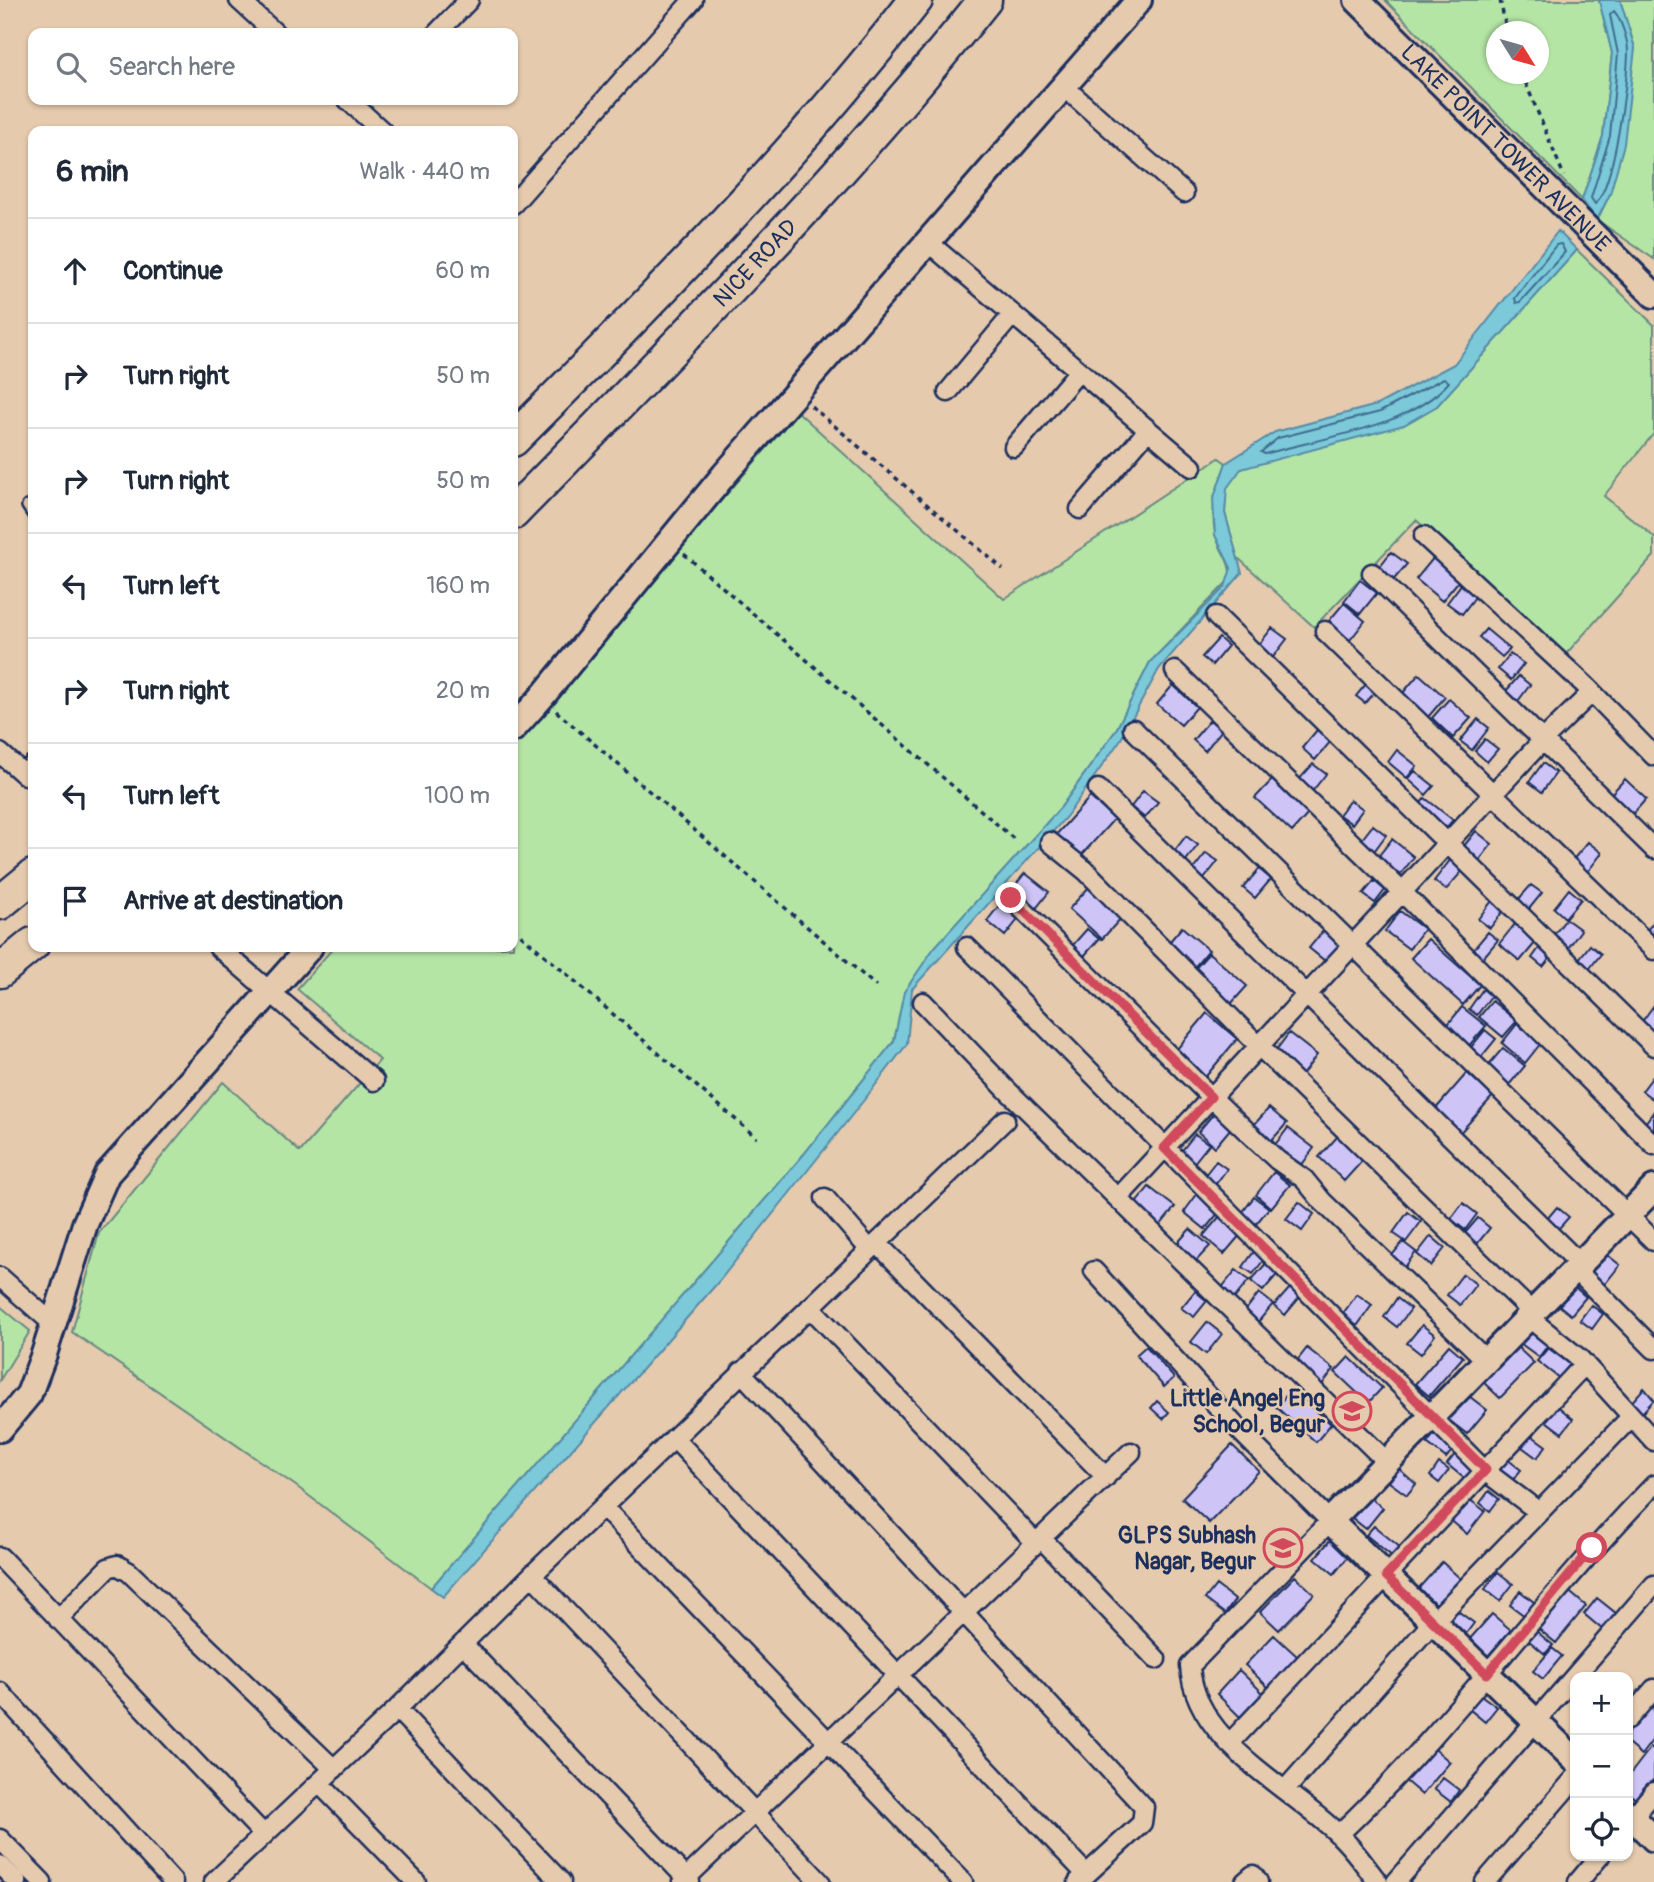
<!DOCTYPE html>
<html lang="en">
<head>
<meta charset="utf-8">
<style>
	body { margin:0; font-family:Pangolin,sans-serif; background:#f2f2f3; color:#1f2937 }
	.controls { position:absolute; right:21px; bottom:21px; display:grid; overflow:hidden; border-radius:14px; box-shadow:0 2px 5px #0004 }
	.controls button { width:63px; height:63px; display:grid; place-items:center; padding:0; border:0; border-bottom:2px solid #e0e1e3; background:#fff; color:#1f2937; font:35px sans-serif }
	.compass { position:absolute; left:1486px; top:21px; width:63px; height:63px; border-radius:50%; background:#fff; box-shadow:0 2px 5px #0004; rotate:127deg }
	.stop { position:absolute; width:21px; height:21px; margin:-16px; border:5px solid #d1495b; border-radius:50%; background:#fff }
	.stop.end { background:#d1495b; border-color:#fff; box-shadow:0 2px 7px #0008 }
	.list { margin:0; padding:0; list-style:none }
	h2 { display:flex; justify-content:space-between; align-items:center; height:91px; margin:0; padding:0 28px; font-size:30px }
	h2 small { font-size:23px; font-weight:400; color:#747a83 }
	.list li { display:grid; grid-template-columns:46px 1fr auto; gap:21px; align-items:center; box-sizing:border-box; height:105px; padding:0 28px; border-top:2px solid #e0e1e3 }
	.list b { display:block; font-size:26px; white-space:nowrap }
	.list em { font-size:23px; font-style:normal; color:#747a83 }
	.icon { flex:none; width:38px; height:38px; fill:none; stroke:currentColor; stroke-width:2; stroke-linecap:round; stroke-linejoin:round }
	.map { position:relative; flex:none; width:1654px; height:1882px; overflow:hidden }
	.search { position:absolute; background:#fff; box-shadow:0 2px 5px #0004; left:28px; top:28px; width:490px; height:77px; display:flex; align-items:center; gap:18px; box-sizing:border-box; padding:0 24px; border-radius:14px; color:#747a83; font-size:26px }
	.panel { position:absolute; background:#fff; box-shadow:0 2px 5px #0004; left:28px; top:126px; width:490px; height:826px; border-radius:14px }
	.map>svg:first-child { display:block }
</style>
</head>
<body>
<div class="map">
<svg width="1654" height="1882" viewBox="0 0 1654 1882">
	<rect width="100%" height="100%" fill="#e6caad"/>
	<filter id="ink" filterUnits="userSpaceOnUse"><feTurbulence type="fractalNoise" baseFrequency=".0143" numOctaves="2"/><feDisplacementMap in="SourceGraphic" scale="14" xChannelSelector="R" yChannelSelector="G"/><feConvolveMatrix kernelMatrix="1 2 1 2 8 2 1 2 1" color-interpolation-filters="sRGB"/></filter>
	<g filter="url(#ink)">
		<path fill="#b5e5a5" stroke="#688a82" stroke-width="2" fill-rule="evenodd" d="M1385 0H1599L1612 53 1603 136 1582 200ZM1496 32H1538V74H1496Z
			M1620 0H1654V259L1597 220 1610 194 1635 48Z
			M1577 250 1654 325V433L1604 496 1654 537V556L1566 654 1416 520 1314 627 1237 557 1225 513 1226 488 1241 469 1437 406Z
			M798 412 1004 599 1219 458 1226 463C1217 487 1210 507 1215 533 1219 551 1232 561 1230 579L1150 662 1116 730 1061 807 934 948 905 992 894 1041 804 1154 431 1588 296 1486 72 1332 99 1233 223 1082 300 1152 380 1060 297 989 334 947H513V741Z
			M0 1306 30 1331 0 1380Z"/>
		<path fill="#7bc9d9" stroke="#558ba8" stroke-width="2" d="M1599 0H1620L1635 48 1624 144 1610 194 1597 220 1582 200 1603 136 1612 53Z
			M1558 231 1577 250 1437 406 1404 425 1241 469 1227 488 1225 513 1242 573 1159 669 1121 739 1066 817 912 989 907 1044 864 1100 720 1280 443 1597 431 1588 804 1154 894 1041 904 992 934 948 1061 807 1116 730 1150 662 1225 587 1231 568 1215 535 1213 500 1226 463 1275 432 1377 405 1454 364Z"/>
		<g fill="none" stroke-linecap="round" stroke-linejoin="round">
			<path stroke="#416d8f" stroke-width="2" d="M1614 11C1621 19 1628 41 1628 51 1628 79 1614 188 1595 204L1591 198 1610 136 1618 54 1610 15Z
				M1561 244 1565 252 1520 302 1516 303 1515 298 1556 245Z
				M1444 378 1449 382C1410 428 1322 437 1265 454L1261 452 1278 438 1380 412Z"/>
		</g>
		<path fill="#cfc4f6" stroke="#1b2f5e" stroke-width="2" d="M1391 552 1407 564 1391 583 1376 571Z
			M1435 556 1461 578 1442 601 1416 579Z
			M1360 580 1377 593 1360 614 1344 601Z
			M1463 582 1478 593 1462 614 1447 603Z
			M1344 603 1365 621 1350 640 1328 622Z
			M1272 628 1287 639 1270 661 1255 650Z
			M1486 629 1510 649 1502 657 1479 637Z
			M1219 638 1228 646 1212 665 1202 657Z
			M1510 654 1524 664 1511 680 1498 669Z
			M1419 674 1445 697 1428 717 1402 694Z
			M1519 676 1530 685 1518 701 1506 691Z
			M1366 684 1375 691 1365 703 1356 696Z
			M1173 685 1197 707 1181 725 1157 704Z
			M1449 699 1471 718 1453 738 1432 718Z
			M1478 719 1489 728 1472 750 1460 741Z
			M1210 720 1222 730 1205 751 1193 740Z
			M1317 730 1331 741 1315 760 1302 748Z
			M1485 739 1498 749 1487 762 1475 751Z
			M1397 750 1417 766 1407 778 1388 762Z
			M1543 763 1556 773 1542 792 1529 782Z
			M1313 764 1326 774 1310 794 1296 783Z
			M1415 771 1434 786 1426 795 1408 779Z
			M1625 779 1646 799 1632 815 1610 795Z
			M1272 780 1308 814 1292 832 1255 798Z
			M1143 791 1158 802 1145 818 1131 807Z
			M1090 797 1114 819 1079 858 1055 836Z
			M1425 798 1453 820 1446 828 1418 806Z
			M1350 800 1363 809 1352 824 1339 815Z
			M1373 825 1386 835 1372 854 1359 843Z
			M1476 831 1492 844 1475 866 1459 852Z
			M1186 836 1198 845 1184 863 1172 854Z
			M1392 839 1414 857 1400 875 1377 858Z
			M1588 842 1602 853 1585 875 1570 863Z
			M1206 853 1218 861 1204 879 1192 871Z
			M1451 859 1464 869 1446 890 1434 881Z
			M1259 869 1271 879 1255 898 1243 888Z
			M1025 873 1049 892 1034 911 1010 892Z
			M1374 881 1385 890 1375 903 1363 894Z
			M1531 885 1542 893 1529 909 1518 900Z
			M1090 886 1123 916 1102 939 1069 909Z
			M1569 889 1581 899 1565 918 1554 908Z
			M1492 901 1504 910 1490 928 1478 919Z
			M1002 902 1020 917 1005 936 987 921Z
			M1400 911 1424 929 1409 949 1385 931Z
			M1566 919 1581 930 1566 951 1550 940Z
			M1654 921V941L1645 933Z
			M1515 924 1536 942 1520 961 1499 944Z
			M1182 927 1209 950 1192 970 1165 947Z
			M1087 929 1099 939 1084 956 1072 946Z
			M1324 930 1340 944 1325 961 1309 948Z
			M1488 932 1498 940 1482 959 1472 951Z
			M1428 939 1480 985 1463 1005 1411 958Z
			M1590 945 1601 954 1586 973 1575 964Z
			M1540 947 1552 956 1543 967 1532 958Z
			M1209 953 1247 986 1230 1005 1192 972Z
			M1483 989 1491 996 1477 1015 1469 1009Z
			M1492 1001 1517 1021 1503 1037 1479 1017Z
			M1654 1005V1032L1653 1033 1641 1023Z
			M1462 1007 1486 1026 1467 1048 1444 1029Z
			M1207 1013 1237 1039 1202 1081 1172 1055Z
			M1517 1024 1541 1043 1525 1063 1502 1043Z
			M1485 1030 1496 1039 1478 1061 1467 1052Z
			M1289 1033 1317 1055 1302 1075 1274 1053Z
			M1503 1048 1525 1066 1508 1086 1486 1068Z
			M1467 1073 1493 1096 1458 1135 1433 1112Z
			M1654 1075V1100L1642 1091Z
			M1269 1108 1287 1123 1271 1141 1253 1126Z
			M1654 1111V1135L1643 1126Z
			M1214 1113 1231 1128 1215 1147 1198 1132Z
			M1288 1128 1314 1148 1301 1166 1274 1146Z
			M1195 1134 1209 1144 1193 1164 1180 1153Z
			M1338 1136 1363 1160 1344 1181 1319 1157Z
			M1216 1161 1227 1169 1212 1189 1201 1180Z
			M1274 1172 1290 1185 1271 1208 1256 1195Z
			M1149 1187 1175 1207 1159 1227 1133 1207Z
			M1198 1193 1220 1211 1205 1229 1184 1212Z
			M1254 1197 1269 1208 1256 1224 1242 1213Z
			M1299 1202 1314 1214 1302 1231 1286 1219Z
			M1463 1203 1477 1214 1465 1230 1451 1219Z
			M1557 1207 1569 1217 1553 1235 1541 1226Z
			M1408 1212 1421 1222 1406 1242 1393 1233Z
			M1220 1216 1241 1234 1224 1254 1203 1236Z
			M1478 1218 1490 1228 1473 1249 1460 1239Z
			M1190 1229 1210 1246 1193 1264 1174 1247Z
			M1431 1236 1445 1248 1431 1266 1417 1254Z
			M1403 1242 1416 1252 1402 1271 1388 1260Z
			M1255 1250 1265 1258 1253 1274 1243 1267Z
			M1601 1250 1620 1265 1604 1285 1585 1270Z
			M1268 1261 1280 1271 1263 1291 1251 1281Z
			M1236 1270 1249 1280 1233 1300 1220 1290Z
			M1463 1274 1476 1284 1460 1305 1447 1295Z
			M1570 1283 1586 1297 1571 1315 1555 1302Z
			M1290 1288 1300 1297 1285 1315 1274 1306Z
			M1195 1291 1207 1301 1194 1317 1181 1308Z
			M1259 1293 1273 1304 1258 1322 1245 1311Z
			M1357 1294 1372 1305 1357 1326 1342 1315Z
			M1397 1298 1411 1309 1397 1327 1384 1317Z
			M1591 1305 1603 1314 1592 1329 1580 1320Z
			M1207 1322 1222 1334 1206 1354 1191 1342Z
			M1422 1325 1435 1335 1421 1354 1407 1343Z
			M1527 1328 1548 1345 1539 1357 1517 1341Z
			M1449 1345 1463 1357 1429 1396 1415 1384Z
			M1515 1345 1534 1363 1500 1398 1481 1380Z
			M1146 1346 1174 1378 1164 1387 1136 1355Z
			M1307 1348 1334 1369 1320 1387 1293 1366Z
			M1548 1348 1570 1364 1559 1378 1537 1361Z
			M1349 1357 1382 1388 1368 1403 1335 1372Z
			M1644 1388 1654 1400 1641 1414 1630 1404Z
			M1292 1389 1331 1424 1316 1442 1276 1407Z
			M1465 1393 1487 1410 1467 1434 1445 1417Z
			M1157 1401 1169 1412 1163 1419 1151 1408Z
			M1554 1403 1573 1419 1562 1433 1542 1418Z
			M1436 1432 1454 1448 1446 1458 1427 1443Z
			M1531 1435 1546 1446 1537 1458 1522 1447Z
			M1232 1445 1259 1471 1209 1523 1182 1498Z
			M1456 1453 1474 1467 1465 1479 1447 1464Z
			M1507 1459 1521 1470 1512 1481 1498 1471Z
			M1439 1463 1449 1470 1439 1483 1430 1476Z
			M1399 1469 1416 1484 1407 1495 1389 1482Z
			M1489 1491 1499 1499 1490 1511 1480 1503Z
			M1368 1496 1383 1508 1366 1529 1351 1517Z
			M1466 1497 1485 1511 1467 1534 1448 1518Z
			M1374 1526 1401 1548 1393 1557 1366 1535Z
			M1332 1538 1350 1554 1334 1574 1315 1558Z
			M1442 1562 1463 1581 1440 1608 1418 1589Z
			M1498 1572 1513 1584 1500 1601 1485 1589Z
			M1295 1576 1314 1594 1279 1630 1260 1612Z
			M1216 1585 1235 1600 1225 1614 1205 1599Z
			M1565 1588 1586 1606 1556 1643 1534 1625Z
			M1520 1591 1535 1603 1525 1616 1510 1605Z
			M1597 1598 1617 1614 1603 1630 1584 1614Z
			M1451 1606 1474 1623 1462 1639 1439 1621Z
			M1492 1614 1511 1630 1487 1657 1468 1641Z
			M1536 1631 1553 1645 1545 1654 1528 1640Z
			M1274 1635 1298 1657 1269 1688 1245 1665Z
			M1552 1648 1562 1656 1543 1679 1533 1671Z
			M1239 1670 1263 1693 1240 1717 1217 1694Z
			M1474 1690 1497 1707 1485 1722 1463 1704Z
			M1654 1699V1738L1641 1755 1628 1744V1732Z
			M1430 1745 1450 1762 1422 1795 1402 1778Z
			M1651 1747 1654 1750V1779L1637 1800 1628 1793V1777Z
			M1443 1778 1459 1790 1451 1802 1434 1789Z"/>
		<g fill="none" stroke-linecap="round" stroke-linejoin="round">
			<defs>
				<path id="lane" d="M27 506 33 515"/>
				<path id="street" d="M239 0 275 33
					M437 33 469 0
					M1063 86 1184 193
					M348 100 382 131
					M513 204 693 0
					M929 243 1192 467
					M948 392 1013 314
					M1014 447 1079 371
					M1080 509 1148 430
					M1424 536 1587 687 1654 756
					M1372 573 1654 849
					M1216 616 1654 1046
					M1325 631 1654 950
					M1175 671 1402 892 1654 1145
					M1133 729 1654 1241
					M0 753 25 775 33 765
					M1098 789 1580 1264
					M1050 842 1086 871 1258 1045 1533 1313
					M1011 898 1211 1097 1277 1160 1304 1179 1322 1201 1486 1360
					M218 947 374 1081
					M967 947 1485 1471 1539 1512
					M923 1002 1006 1089 1387 1462
					M1119 1197 1543 740 1587 697 1589 691
					M825 1198 870 1250
					M877 1243 1106 1477
					M1575 1269 1654 1349
					M1094 1271 1242 1433 1330 1521 1190 1666C1194 1741 1287 1785 1337 1833 1353 1847 1365 1866 1378 1882
					M0 1277 52 1323
					M810 1307 1036 1543
					M1528 1317 1580 1359 1654 1441
					M741 1372 1144 1807 1142 1823 1078 1882
					M674 1438 1086 1874
					M603 1507 963 1882
					M1041 1538 1156 1659
					M0 1557 264 1835
					M532 1575 820 1882
					M58 1619 108 1568 117 1565 129 1572 334 1769
					M463 1644 690 1882
					M0 1692 173 1882
					M397 1709 561 1882
					M1628 1719 1654 1689
					M1229 1744 1585 1364
					M319 1783 416 1882
					M1285 1790 1433 1622 1631 1417
					M1628 1823 1654 1792
					M1339 1834C1453 1726 1544 1597 1654 1485
					M0 1839 42 1882
					M0 1865 17 1882
					M214 1882 397 1709 532 1575 1005 1120
					M682 1882 1131 1452
					M1245 1882 1253 1875 1258 1882
					M1396 1882 1654 1585
					M1485 1882 1575 1778
					M1578 1882 1600 1856"/>
				<g id="secondary">
					<path id="s1" d="M1357 0 1654 295"/>
					<path d="M513 729 541 698 724 475 1139 0"/>
					<path d="M0 1429 29 1394 44 1354 85 1224 107 1174 310 947"/>
					<path d="M1575 1760 1330 1521 1654 1188"/>
					<path d="M1628 1813 1654 1839"/>
				</g>
				<g id="highway">
					<path d="M513 440C653 300 794 157 916 0"/>
					<path id="s2" d="M513 513C675 347 840 182 985 0"/>
					<path d="M0 903 33 876"/>
					<path d="M0 971 33 944"/>
				</g>
			</defs>
			<use href="#lane" stroke="#1b2f5e" stroke-width="14"/>
			<use href="#street" stroke="#1b2f5e" stroke-width="23"/>
			<use href="#secondary" stroke="#1b2f5e" stroke-width="30"/>
			<use href="#highway" stroke="#1b2f5e" stroke-width="37"/>
			<path stroke="#1b2f5e" stroke-width="3.5" stroke-dasharray="5 5" stroke-linecap="butt" d="M1500 0 1507 32
				M1522 74 1564 176
				M811 406 1003 569
				M684 554 1014 839
				M556 711 876 986
				M513 928 757 1138"/>
			<use href="#lane" stroke="#e6caad" stroke-width="9"/>
			<use href="#street" stroke="#e6caad" stroke-width="18"/>
			<use href="#secondary" stroke="#e6caad" stroke-width="24"/>
			<use href="#highway" stroke="#e6caad" stroke-width="32"/>
		</g>
	</g>
	<g fill="none" stroke-linecap="round" stroke-linejoin="round" filter="url(#ink)">
		<path stroke="#d1495b" stroke-width="9" d="M1011 898 1211 1097 1164 1148 1486 1470 1386 1576 1487 1674 1592 1548"/>
	</g>
	<defs>
		<symbol id="school-ring" viewBox="-11 -11 22 22"><circle r="9.5" fill="#e6caad" stroke="#d1495b" stroke-width="1.5"/><path d="M0-5L7-2L0 1L-7-2ZM-4 1L0 2.5L4 1V4Q0 6-4 4Z" fill="#d1495b"/></symbol>
	</defs>
	<g fill-rule="evenodd">
		<use href="#school-ring" x="1330" y="1389" width="44" height="44"/>
		<use href="#school-ring" x="1261" y="1526" width="44" height="44"/>
	</g>
	<g text-anchor="middle" stroke-width="5" stroke-linejoin="round" paint-order="stroke">
		<g font-size="23" fill="#1b2f5e" stroke="#e6caad">
			<text dy="8" stroke="none"><textPath href="#s1" startOffset="210">LAKE POINT TOWER AVENUE</textPath></text>
			<text dy="8" stroke="none"><textPath href="#s2" startOffset="348">NICE ROAD</textPath></text>
		</g>
		<g font-size="23" font-weight="bold" fill="#1b2f5e" stroke="#e6caad" text-anchor="end">
			<text x="1325" y="1406">Little Angel Eng<tspan x="1325" dy="26">School, Begur</tspan></text>
			<text x="1256" y="1543">GLPS Subhash<tspan x="1256" dy="26">Nagar, Begur</tspan></text>
		</g>
	</g>
</svg>
<div class="controls">
<button>+</button>
<button>−</button>
<button><svg class="icon" aria-label="locate" viewBox="0 0 24 24"><circle cx="12" cy="12" r="6"/><path d="M12 2v4M12 18v4M2 12h4M18 12h4"/></svg></button>
</div>
<svg class="compass" viewBox="-18 -18 36 36"><path d="M0-13l5 13h-10z" fill="#e53935"/><path d="M0 13l5-13h-10z" fill="#747a83"/></svg>
<div class="stop" style="left:1592px;top:1548px"></div>
<div class="stop end" style="left:1011px;top:898px"></div>
<div class="search"><svg class="icon" aria-label="search" viewBox="0 0 24 24"><circle cx="10" cy="10" r="6"/><path d="M15 15l6 6"/></svg>Search here</div>
<section class="panel">
<h2>6 min<small>Walk · 440 m</small></h2>
<ul class="list">
<li><svg class="icon" aria-label="ahead" viewBox="0 0 24 24"><path d="M12 20V5M6 11l6-6 6 6"/></svg><div><b>Continue</b></div><em>60 m</em></li>
<li><svg class="icon" aria-label="right" viewBox="0 0 24 24"><path d="M7 20v-9h11M14 6l5 5-5 5"/></svg><div><b>Turn right</b></div><em>50 m</em></li>
<li><svg class="icon" aria-label="right" viewBox="0 0 24 24"><path d="M7 20v-9h11M14 6l5 5-5 5"/></svg><div><b>Turn right</b></div><em>50 m</em></li>
<li><svg class="icon" aria-label="left" viewBox="0 0 24 24"><path d="M17 20v-9H6M10 6l-5 5 5 5"/></svg><div><b>Turn left</b></div><em>160 m</em></li>
<li><svg class="icon" aria-label="right" viewBox="0 0 24 24"><path d="M7 20v-9h11M14 6l5 5-5 5"/></svg><div><b>Turn right</b></div><em>20 m</em></li>
<li><svg class="icon" aria-label="left" viewBox="0 0 24 24"><path d="M17 20v-9H6M10 6l-5 5 5 5"/></svg><div><b>Turn left</b></div><em>100 m</em></li>
<li><svg class="icon" aria-label="arrive" viewBox="0 0 24 24"><path d="M6 21V4h12l-3 4 3 4H6"/></svg><div><b>Arrive at destination</b></div></li>
</ul>
</section>
</div>
</body>
</html>
